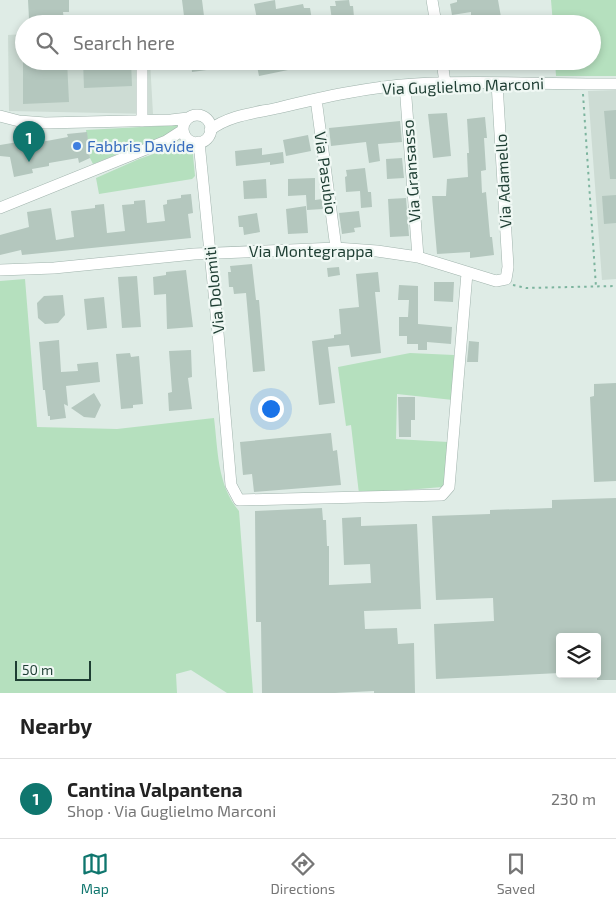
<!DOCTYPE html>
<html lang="en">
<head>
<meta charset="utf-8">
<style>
	body { margin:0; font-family:"Exo 2",sans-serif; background:#f2f2f2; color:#222 }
	.controls { position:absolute; right:15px; bottom:15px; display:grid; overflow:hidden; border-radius:5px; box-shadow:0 2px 8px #0003 }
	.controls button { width:45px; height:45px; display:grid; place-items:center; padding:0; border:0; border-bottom:1px solid #e0e0e0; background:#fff; color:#222; font:25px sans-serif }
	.scale { position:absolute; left:15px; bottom:12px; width:76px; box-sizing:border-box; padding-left:5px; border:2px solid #1e3e33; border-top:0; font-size:14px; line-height:18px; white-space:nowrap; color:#1e3e33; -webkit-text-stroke:4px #f0f8f4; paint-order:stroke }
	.you { position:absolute; left:270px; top:408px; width:18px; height:18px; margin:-12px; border:4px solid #fff; border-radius:50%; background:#1a73e8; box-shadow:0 0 0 8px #1a73e833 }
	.badge { display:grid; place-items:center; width:32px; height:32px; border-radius:50%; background:#0f766e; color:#fff; font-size:16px; font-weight:700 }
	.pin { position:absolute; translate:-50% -41px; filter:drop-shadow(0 1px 2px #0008) }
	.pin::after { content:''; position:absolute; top:26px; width:18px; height:15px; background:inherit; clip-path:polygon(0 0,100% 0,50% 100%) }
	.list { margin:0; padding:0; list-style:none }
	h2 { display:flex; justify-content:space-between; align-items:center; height:65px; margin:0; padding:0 20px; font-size:21px }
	h2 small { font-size:16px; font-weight:400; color:#767676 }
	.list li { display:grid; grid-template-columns:32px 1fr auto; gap:15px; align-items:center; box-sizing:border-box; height:80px; padding:0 20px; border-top:1px solid #e0e0e0 }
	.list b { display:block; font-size:19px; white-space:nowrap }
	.list p { margin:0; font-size:16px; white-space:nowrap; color:#767676 }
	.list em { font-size:16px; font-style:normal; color:#767676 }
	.icon { flex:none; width:28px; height:28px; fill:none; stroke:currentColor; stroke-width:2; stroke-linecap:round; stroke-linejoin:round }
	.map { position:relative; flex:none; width:616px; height:693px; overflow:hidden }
	.search { position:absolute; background:#fff; box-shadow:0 2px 8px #0003; left:15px; right:15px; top:15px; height:55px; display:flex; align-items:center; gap:12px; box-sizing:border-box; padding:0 18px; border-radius:28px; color:#767676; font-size:19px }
	.sheet { height:145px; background:#fff }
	nav { display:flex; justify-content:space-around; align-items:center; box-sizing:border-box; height:70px; border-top:1px solid #e0e0e0; background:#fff; font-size:14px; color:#767676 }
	nav a { display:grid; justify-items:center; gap:2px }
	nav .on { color:#0f766e }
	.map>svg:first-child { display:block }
</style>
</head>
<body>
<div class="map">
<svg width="616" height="693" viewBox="0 0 616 693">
	<rect width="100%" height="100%" fill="#dfece6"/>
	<path fill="#cddcd4" d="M148 19V24H75L76 20Z
		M24 34V61H150L153 114 9 111 8 35Z
		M616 90V279L602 280 588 91Z"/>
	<path fill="#b5e0be" d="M551 0H616V76H556L555 61H592V24H553Z
		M177 125 179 130 93 164 90 158 86 130Z
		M185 143 192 145 195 176 192 179 99 194 96 178 139 159Z
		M25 279 37 427 117 429 214 418C218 450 217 485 239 511L253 693H227L191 670 176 674 177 693H0V281Z
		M410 353 454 355 453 400 397 394 396 439 448 442 447 481 442 487 359 494 351 425 346 426 338 367Z"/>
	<path fill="#b4c7be" d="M28 0H69V12H63L64 20 46 21V18L29 19Z
		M182 0H202L205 24H185Z
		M275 0 276 9 303 4 304 8H310L312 20 294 24H258L254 4Z
		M349 0 350 6H353L354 17 332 20 330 6H336L335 1Z
		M457 0H498L501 17 517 15V24H471V12L452 15 450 4 457 2Z
		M23 61H67L69 102 23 104Z
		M83 61H131L132 86 84 88Z
		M191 61H213L214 69 192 72Z
		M256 61H287L288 70 259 76Z
		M616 110V179H610L604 111Z
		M447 113 451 156 433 158 428 114Z
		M485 117 487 138H484L486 170 481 171 482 193 486 192 490 237H492L494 255 470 258V252L437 254 432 196H446L447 179 468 177 467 153H469L467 119Z
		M400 121 402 142 378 144 380 161 369 163 366 142 331 146 329 128Z
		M87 132 90 158 79 163 78 158 49 163V166L32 169 33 173 14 177 10 157 0 156V145L24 141 25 145 68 137 67 134Z
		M308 135 311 151 286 156 283 140Z
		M262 148V155L283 152 284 163 270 165V162L236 166 235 151Z
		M402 158 404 178 387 179 386 159Z
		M365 168 368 192H371L372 207 361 208 360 191 346 192 345 177 347 176 346 170Z
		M315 178V200L322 199 323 209 307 210 306 195 288 196V179Z
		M266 179 267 198 244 199 243 181Z
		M191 194 193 213 188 214 191 238 22 255 21 250 0 255V235L29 227 27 212 51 208 56 240 74 237 71 211 95 208V205L104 204 107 233 125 231 122 205 134 204V201L145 200 147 223 165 221 163 205 167 204V200L181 198V195Z
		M616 195V223L604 224 602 196Z
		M406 198 409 236 390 237 388 199Z
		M306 206 308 233 288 234 286 209Z
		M359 211 361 227 354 228 355 232 342 234 339 213Z
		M257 213 260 232 244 235 243 227H239L238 216Z
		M252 264 256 300H259L265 371 253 372 246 293 234 294 233 287H229L228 272H231L230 266Z
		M339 267 340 275 328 277 327 268Z
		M186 270 193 327 167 329 166 294 154 295 153 277 166 275V272Z
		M378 272 380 292H375L381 353 351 357 349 345 328 347 335 403 319 405 312 341 334 338V335L341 334 339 309 359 307 356 274Z
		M137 276 141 327 122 328 118 277Z
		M434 282H454L453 302 434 301Z
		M399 285 418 286V324L452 327 451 344 427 342V350H418V344H407V336H399V317H408L409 300H398Z
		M63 295 65 315 58 323 45 324 38 318 37 303 44 296Z
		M104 297 107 328 87 330 84 299Z
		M59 340 61 372 78 371 77 364 98 362 100 382 66 386 68 406 64 404 66 418 50 420V416H48L45 390H43L39 342Z
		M469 341 479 342 478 362H467Z
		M191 350 192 377 188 378 192 409 169 411 168 393 172 392 169 351Z
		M130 353 131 357 139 356 143 404 133 405V408L121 409 116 354Z
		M616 383V481L594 482 590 397 594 396V384Z
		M94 393 101 405 95 418 84 417 71 408Z
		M398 397H415V420H411V437H399Z
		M331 433 333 451 337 450 341 485 254 492 252 474 243 475 240 442Z
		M616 498V680H597V637H560V673L436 679 434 624 494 621 493 598 436 600 432 516 490 514V510L552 508V500Z
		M322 508 323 520H326L327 546H329V585L371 583 370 564 344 565 342 518 361 517V526L417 524 421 609 364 611 365 629 397 628 398 644 414 643 415 693H374V691L335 693H262L261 622H256L255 511Z"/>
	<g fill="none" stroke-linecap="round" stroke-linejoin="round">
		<defs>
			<path id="minor" d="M432 0 436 24
				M142 61V121
				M442 61 445 83
				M405 85 418 257
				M316 99 336 248
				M183 129a14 14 0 1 1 28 0a14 14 0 1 1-28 0Z
				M0 116 19 121 45 123 171 120 188 118
				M210 130C229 115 255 113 278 108 323 97 368 87 415 84 482 80 549 85 616 84
				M199 142 218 333 231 485 239 500 442 495 449 487 467 273
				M0 208 166 141 183 130
				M0 270 54 268 194 254 336 248 377 251 418 257 496 281 506 279 508 267 497 83"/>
		</defs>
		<use href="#minor" stroke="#a1b4ad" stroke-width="12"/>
		<path stroke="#7cb49e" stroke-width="2" stroke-dasharray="2.5 4" stroke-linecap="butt" d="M583 94 596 287
			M513 285 526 288 616 286"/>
		<use href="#minor" stroke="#fff" stroke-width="11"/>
	</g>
	<circle fill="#3f7fe0" stroke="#f0f8f4" stroke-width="2" cx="77" cy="146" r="5"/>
	<g text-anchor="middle" stroke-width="4.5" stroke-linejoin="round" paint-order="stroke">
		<g font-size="16" fill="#1e3e33" stroke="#f0f8f4">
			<text transform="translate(463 86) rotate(-2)" y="6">Via Guglielmo Marconi</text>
			<text transform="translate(411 171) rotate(-94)" y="6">Via Gransasso</text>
			<text transform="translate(326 173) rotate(82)" y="6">Via Pasubio</text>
			<text transform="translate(503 181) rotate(-93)" y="6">Via Adamello</text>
			<text x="311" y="257">Via Montegrappa</text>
			<text transform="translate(214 290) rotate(-96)" y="6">Via Dolomiti</text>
		</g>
		<g font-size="16" fill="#366cbe" stroke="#f0f8f4" text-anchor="start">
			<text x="87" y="152">Fabbris Davide</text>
		</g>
	</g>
</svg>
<div class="controls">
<button><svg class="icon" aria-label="layers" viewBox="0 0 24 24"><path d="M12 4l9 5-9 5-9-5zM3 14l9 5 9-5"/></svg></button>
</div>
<div class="scale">50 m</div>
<div class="you"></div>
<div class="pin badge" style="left:29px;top:162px">1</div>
<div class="search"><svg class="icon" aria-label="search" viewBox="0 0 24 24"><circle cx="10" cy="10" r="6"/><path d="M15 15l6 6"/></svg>Search here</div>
</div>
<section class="sheet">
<h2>Nearby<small></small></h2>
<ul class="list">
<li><span class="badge">1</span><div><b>Cantina Valpantena</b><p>Shop · Via Guglielmo Marconi</p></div><em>230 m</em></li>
</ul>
</section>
<nav>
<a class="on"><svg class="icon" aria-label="map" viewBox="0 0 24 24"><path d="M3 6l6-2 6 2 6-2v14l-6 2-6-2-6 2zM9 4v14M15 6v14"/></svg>Map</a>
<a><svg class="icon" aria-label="directions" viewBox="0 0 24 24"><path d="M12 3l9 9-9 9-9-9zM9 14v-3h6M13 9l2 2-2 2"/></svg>Directions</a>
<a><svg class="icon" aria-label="saved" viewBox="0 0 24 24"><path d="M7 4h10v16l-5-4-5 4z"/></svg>Saved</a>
</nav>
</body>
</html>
